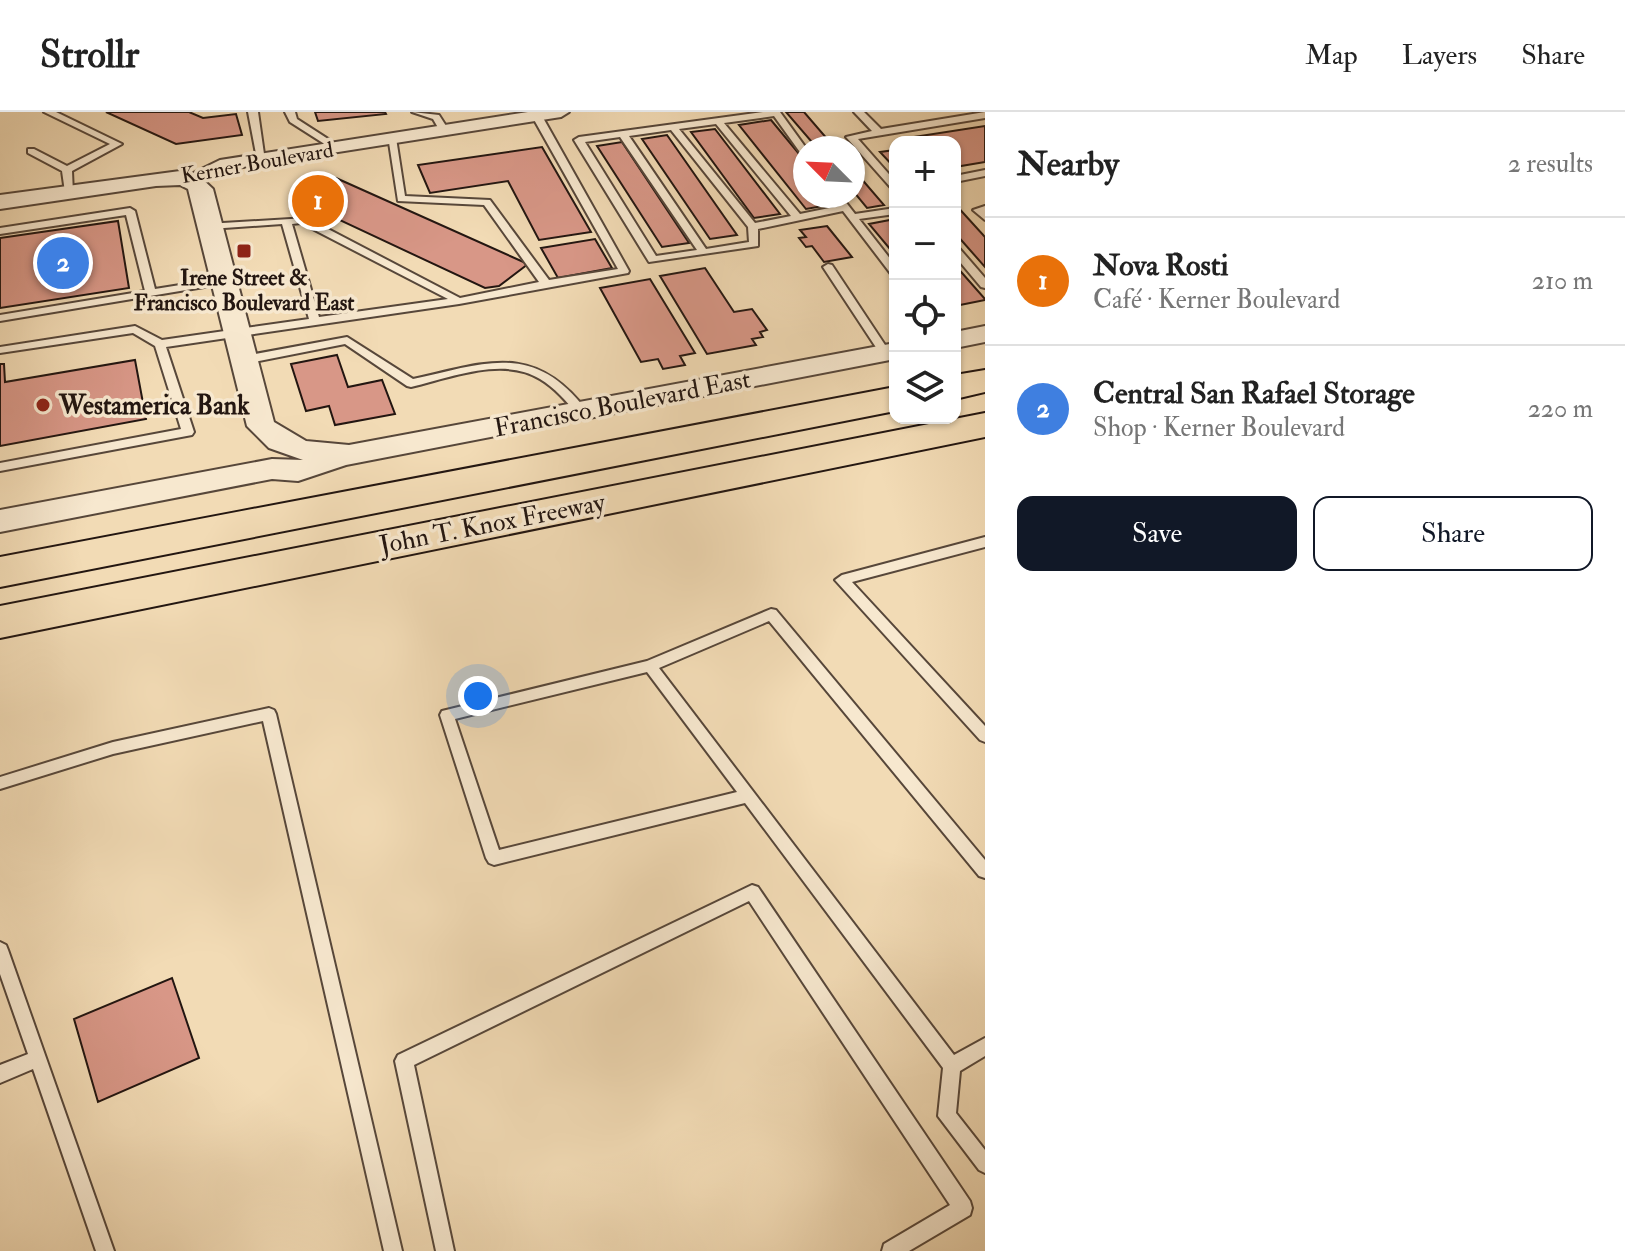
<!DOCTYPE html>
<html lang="en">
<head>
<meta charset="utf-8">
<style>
	body { margin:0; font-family:"IM FELL Double Pica",serif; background:#f6f6f6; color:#222 }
	.controls { position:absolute; right:24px; top:24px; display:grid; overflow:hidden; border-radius:16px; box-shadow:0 2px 6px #0004 }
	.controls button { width:72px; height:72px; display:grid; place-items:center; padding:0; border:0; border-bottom:2px solid #e0e0e0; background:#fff; color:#222; font:40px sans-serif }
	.compass { position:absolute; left:793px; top:24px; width:72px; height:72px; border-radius:50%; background:#fff; box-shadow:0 2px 6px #0004; rotate:294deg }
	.you { position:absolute; left:478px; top:584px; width:28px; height:28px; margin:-20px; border:6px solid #fff; border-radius:50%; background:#1a73e8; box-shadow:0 0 0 12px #1a73e833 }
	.badge { display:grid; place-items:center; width:52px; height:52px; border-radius:50%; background:#111827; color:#fff; font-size:26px; font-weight:700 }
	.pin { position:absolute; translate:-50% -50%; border:4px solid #fff; box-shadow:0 2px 8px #0006 }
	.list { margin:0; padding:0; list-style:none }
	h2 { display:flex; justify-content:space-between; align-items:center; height:104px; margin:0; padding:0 32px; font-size:34px }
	h2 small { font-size:26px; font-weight:400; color:#767676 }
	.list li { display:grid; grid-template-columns:52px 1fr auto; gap:24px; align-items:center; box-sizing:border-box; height:128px; padding:0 32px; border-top:2px solid #e0e0e0 }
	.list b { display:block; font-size:30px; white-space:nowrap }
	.list p { margin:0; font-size:26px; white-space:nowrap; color:#767676 }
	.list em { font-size:26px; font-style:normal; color:#767676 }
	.actions { display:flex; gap:16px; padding:24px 32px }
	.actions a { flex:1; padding:18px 0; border:2px solid #111827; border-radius:16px; text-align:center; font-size:28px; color:#111827 }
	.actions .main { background:#111827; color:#fff }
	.icon { flex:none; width:44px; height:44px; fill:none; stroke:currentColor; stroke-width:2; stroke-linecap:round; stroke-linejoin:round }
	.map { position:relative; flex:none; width:985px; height:1139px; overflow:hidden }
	header { display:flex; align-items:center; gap:48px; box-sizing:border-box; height:112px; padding:0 40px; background:#fff; border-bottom:2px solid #e0e0e0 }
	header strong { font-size:38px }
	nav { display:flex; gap:44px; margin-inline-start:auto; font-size:28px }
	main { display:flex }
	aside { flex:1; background:#fff }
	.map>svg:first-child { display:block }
</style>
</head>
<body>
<header>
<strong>Strollr</strong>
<nav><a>Map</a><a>Layers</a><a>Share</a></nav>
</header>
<main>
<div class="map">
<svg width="985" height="1139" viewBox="0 0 985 1139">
	<rect width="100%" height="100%" fill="#f2dbb5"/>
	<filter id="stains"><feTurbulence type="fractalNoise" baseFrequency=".0025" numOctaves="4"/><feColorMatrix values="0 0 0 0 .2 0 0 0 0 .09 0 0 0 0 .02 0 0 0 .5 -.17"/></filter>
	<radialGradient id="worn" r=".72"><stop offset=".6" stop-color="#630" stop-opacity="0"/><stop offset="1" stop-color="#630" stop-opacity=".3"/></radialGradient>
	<path fill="#d89787" stroke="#231611" stroke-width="2" d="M106 0H189L203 6 236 2 242 23 176 32Z
		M315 0H385L386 2 318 9Z
		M786 0H804L835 36H817Z
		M771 8 805 49V84H834L840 91 806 97 739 13Z
		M985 14V50L955 55V30L901 27Z
		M715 17 780 102 754 106 691 20Z
		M667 23 737 123 710 127 642 27Z
		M622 30 689 131 662 135 597 34Z
		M542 35 591 120 539 128 508 69 430 81 418 53Z
		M895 38V55H894L880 40Z
		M853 57 884 93 867 96 853 79Z
		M336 66 528 152 499 174 485 176 299 89Z
		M955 92 985 125V155L955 121Z
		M895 107V143L869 112Z
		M118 109 129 176 0 196V126Z
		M827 114 852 145 824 150 812 134 806 135 799 126 806 125 800 118Z
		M595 127 612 156 558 166 541 136Z
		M955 153 985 187V188L955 194Z
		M705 156 734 200 752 197 767 218 760 220 763 225 752 227 756 233 707 242 660 164Z
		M650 167 695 241 680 244 685 253 663 257 658 247 641 250 600 176Z
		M337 243 348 275 382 268 395 302 335 313 329 294 306 299 291 252Z
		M135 248 146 307 0 334V252H4L5 270Z
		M172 866 199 946 98 990 74 907Z"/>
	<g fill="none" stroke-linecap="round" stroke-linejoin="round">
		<defs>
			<path id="service" d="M44 0H56L122 32 72 59 73 82 65 80 62 59 28 41V37H34L67 54 110 32Z
				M248 0H258L265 49 257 47Z
				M285 0H295L297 7 342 36 334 38 290 10Z
				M412 0 439 3 448 17 440 19 433 7Z
				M763 0H780L806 36 805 44 802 43 774 4 724 11 800 102 839 94 831 84H841L855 102 895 96V102L859 107 895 153V163L891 162 843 99 758 117V134L649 150 574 28 579 25ZM716 12 791 104 755 111 679 17ZM671 18 748 115 749 130 706 137 629 24ZM620 25 697 138 656 144 585 30Z
				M854 0H864L881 17 985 0V6L858 27 895 69V78L892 77 846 25 872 19Z
				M537 1 542 4 629 159 628 161 459 192 166 235 194 320 192 323 0 359V351L181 317 155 234 133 221 0 241V235L135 214 162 228 309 207 282 112 210 117 206 116V112L307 106 460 186 539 170 484 93 398 89 388 24 396 26 405 84 490 88 549 168 618 157 532 4ZM301 111 448 187 319 205 292 112Z
				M985 58V64L955 70V64Z
				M985 94V108L973 98Z
				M130 96 135 99 155 177 224 166 229 169 228 171 0 209V203L145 179 126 103 0 122V116Z
				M955 135 959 136 985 166V176L981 175 955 144Z
				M828 152 832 153 889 239V243H881L823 155Z
				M347 225 413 267C486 251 534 229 587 299L581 303 577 302C566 289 555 276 540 267 503 244 450 266 411 275L407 274 345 232 244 252 238 248 244 244Z
				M985 425V435L852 470 985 614V630L980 628 835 468 842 463Z
				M771 497 776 498 985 748V766L979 764 769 509 659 556 954 943 985 926V944L960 959 956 1001 985 1038V1061L979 1058 938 1004 943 956 745 691 494 753 489 751 486 746 440 603 442 599 647 549ZM647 560 737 680 499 738 455 607Z
				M269 596 274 598 276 602 402 1139H384L263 609 113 642 0 677V665L113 630Z
				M752 773 758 775 970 1089 972 1096 970 1103 909 1139H882L884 1132 950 1093 749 789 414 953 454 1139H436L395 949 398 943Z
				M0 830 6 833 8 838 114 1139H96L33 957 0 971V953L28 942 0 862Z"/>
			<path id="minor" d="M528 0H569L561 5 224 58 188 73 179 68 220 48Z"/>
			<path id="tertiary" d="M180 59 199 64 213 77 274 310 306 329 349 333 895 231V247L346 353 298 369 272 367 0 420V398L272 347 303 348 269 336 247 314 188 77 180 73 156 74 0 97V83Z
				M985 214V230L955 236V220Z"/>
			<path id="motorway" d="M985 258V280L955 287V263Z
				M895 275V299L0 475V445Z
				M985 301V325L0 526V494Z"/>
		</defs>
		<use href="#service" stroke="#57473a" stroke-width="4"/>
		<use href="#minor" stroke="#57473a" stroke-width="4"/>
		<use href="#tertiary" stroke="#57473a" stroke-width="4"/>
		<use href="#motorway" stroke="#231611" stroke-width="4"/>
		<use href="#service" fill="#f7e8cf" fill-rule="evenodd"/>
		<use href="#minor" fill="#f7e8cf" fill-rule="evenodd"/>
		<use href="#tertiary" fill="#f7e8cf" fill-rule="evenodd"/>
		<use href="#motorway" fill="#f2dbb5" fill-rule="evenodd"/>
	</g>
	<g fill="#8f2418" stroke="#f7e8cf" stroke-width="3">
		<rect x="236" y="131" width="16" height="16" rx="4"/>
		<circle cx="43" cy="293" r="8"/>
	</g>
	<g text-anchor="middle" stroke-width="7" stroke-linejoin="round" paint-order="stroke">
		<g font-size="22" fill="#231611" stroke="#f7e8cf">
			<text transform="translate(257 50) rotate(-10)" y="8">Kerner Boulevard</text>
		</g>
		<g font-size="22" font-weight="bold" fill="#231611" stroke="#f7e8cf">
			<text x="244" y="173">Irene Street &amp;<tspan x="244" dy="25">Francisco Boulevard East</tspan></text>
		</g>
		<g font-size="26" fill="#231611" stroke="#f7e8cf">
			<text transform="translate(622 291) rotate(-11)" y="9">Francisco Boulevard East</text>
			<text transform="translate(492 411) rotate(-11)" y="9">John T. Knox Freeway</text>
		</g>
		<g font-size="26" font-weight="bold" fill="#231611" stroke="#f7e8cf" text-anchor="start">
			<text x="59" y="302">Westamerica Bank</text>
		</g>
	</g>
	<rect width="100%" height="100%" filter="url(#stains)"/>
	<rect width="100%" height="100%" fill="url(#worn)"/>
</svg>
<div class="controls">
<button>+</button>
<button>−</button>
<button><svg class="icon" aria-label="locate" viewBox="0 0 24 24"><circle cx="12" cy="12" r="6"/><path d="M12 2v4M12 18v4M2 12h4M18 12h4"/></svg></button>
<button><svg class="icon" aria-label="layers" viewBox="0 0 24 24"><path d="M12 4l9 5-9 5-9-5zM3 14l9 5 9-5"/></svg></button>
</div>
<svg class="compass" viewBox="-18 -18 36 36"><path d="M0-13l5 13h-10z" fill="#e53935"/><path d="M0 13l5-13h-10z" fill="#767676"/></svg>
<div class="you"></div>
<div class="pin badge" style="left:318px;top:89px;background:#e8710a">1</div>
<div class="pin badge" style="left:63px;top:151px;background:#3f7fe0">2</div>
</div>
<aside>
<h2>Nearby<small>2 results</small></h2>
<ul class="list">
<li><span class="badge" style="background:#e8710a">1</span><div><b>Nova Rosti</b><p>Café · Kerner Boulevard</p></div><em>210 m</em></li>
<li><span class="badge" style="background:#3f7fe0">2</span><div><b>Central San Rafael Storage</b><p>Shop · Kerner Boulevard</p></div><em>220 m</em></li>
</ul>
<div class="actions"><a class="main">Save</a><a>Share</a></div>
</aside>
</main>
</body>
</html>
